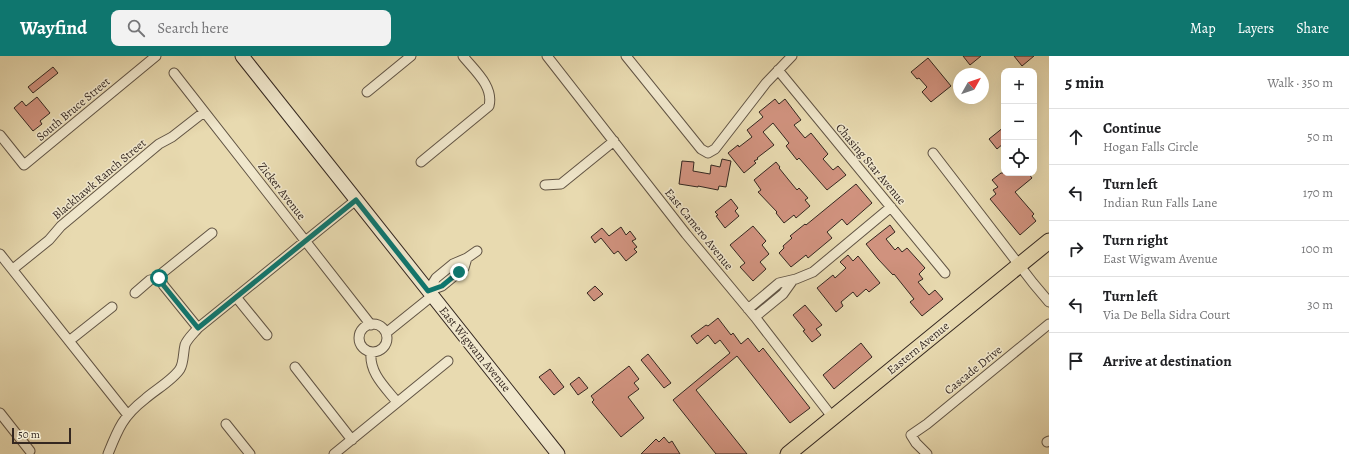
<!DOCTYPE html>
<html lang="en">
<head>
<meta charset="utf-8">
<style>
	body { margin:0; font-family:Alegreya,serif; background:#f2f2f2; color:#202124 }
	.controls { position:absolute; right:12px; top:12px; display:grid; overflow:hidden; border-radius:8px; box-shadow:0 4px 16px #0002 }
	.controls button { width:36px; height:36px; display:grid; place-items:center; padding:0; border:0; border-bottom:1px solid #e0e0e0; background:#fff; color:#202124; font:20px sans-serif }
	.compass { position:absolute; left:953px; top:12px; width:36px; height:36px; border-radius:50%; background:#fff; box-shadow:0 4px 16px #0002; rotate:50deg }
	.scale { position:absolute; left:12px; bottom:10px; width:59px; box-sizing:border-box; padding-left:4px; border:2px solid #342720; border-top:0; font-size:11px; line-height:14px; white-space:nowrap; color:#342720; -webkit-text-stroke:3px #f0e7cc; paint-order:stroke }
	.stop { position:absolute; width:12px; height:12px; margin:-9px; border:3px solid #0f766e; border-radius:50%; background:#fff }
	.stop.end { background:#0f766e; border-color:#fff; box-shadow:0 1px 4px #0008 }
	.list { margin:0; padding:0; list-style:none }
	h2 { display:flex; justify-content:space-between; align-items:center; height:52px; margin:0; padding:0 16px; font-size:17px }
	h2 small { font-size:13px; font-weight:400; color:#757577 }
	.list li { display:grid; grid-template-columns:26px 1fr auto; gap:12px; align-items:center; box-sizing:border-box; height:56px; padding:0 16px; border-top:1px solid #e0e0e0 }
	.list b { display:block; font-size:15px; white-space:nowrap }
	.list p { margin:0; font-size:13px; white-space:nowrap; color:#757577 }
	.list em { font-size:13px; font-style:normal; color:#757577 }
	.icon { flex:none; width:22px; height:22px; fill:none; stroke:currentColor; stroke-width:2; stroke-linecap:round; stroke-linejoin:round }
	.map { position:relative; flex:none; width:1049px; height:398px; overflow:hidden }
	header { display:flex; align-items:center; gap:24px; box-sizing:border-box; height:56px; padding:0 20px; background:#0f766e; color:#fff }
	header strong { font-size:19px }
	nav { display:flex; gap:22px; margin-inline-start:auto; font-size:14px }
	.search { width:280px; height:36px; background:#f2f2f2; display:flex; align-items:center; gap:10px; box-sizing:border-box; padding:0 14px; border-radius:8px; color:#757577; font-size:15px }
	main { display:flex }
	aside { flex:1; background:#fff }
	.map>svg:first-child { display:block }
</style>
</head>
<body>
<header>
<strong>Wayfind</strong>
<div class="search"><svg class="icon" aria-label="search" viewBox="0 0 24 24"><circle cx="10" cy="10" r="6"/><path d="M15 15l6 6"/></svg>Search here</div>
<nav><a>Map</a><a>Layers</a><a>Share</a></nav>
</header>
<main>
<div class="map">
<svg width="1049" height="398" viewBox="0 0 1049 398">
	<rect width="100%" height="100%" fill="#e8dab0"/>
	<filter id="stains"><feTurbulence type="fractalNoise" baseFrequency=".005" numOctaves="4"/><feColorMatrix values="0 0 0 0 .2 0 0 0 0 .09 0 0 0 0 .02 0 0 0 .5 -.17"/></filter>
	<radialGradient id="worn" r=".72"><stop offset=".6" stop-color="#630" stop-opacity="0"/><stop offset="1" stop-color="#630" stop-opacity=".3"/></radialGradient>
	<path fill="#d0927e" stroke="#342720" d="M963 0H981L970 9Z
		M1014 0H1034L1022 10Z
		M928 2 951 30 931 46 922 36 927 31 919 22 917 23 911 16Z
		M53 11 58 17 33 37 28 31Z
		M37 41 50 57 40 65 42 68 33 75 14 52 22 45 26 50Z
		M775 43 779 48 785 43 801 64 794 69 805 82 811 77 828 98 823 103 833 114 838 110 846 119 827 134 799 102 797 104 786 90 789 87 773 67 763 76 774 89 757 102 758 103 754 105 756 107 744 117 728 97 738 89 739 91 752 81 747 74 763 61 759 56Z
		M1004 71V87L997 93 989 83Z
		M722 103 731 105 726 131 719 130 718 134 698 130V131L679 128 682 105 694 106 693 115 710 118 711 109 720 111Z
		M776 106 780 111 779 112 792 128 797 134 799 132 808 142 805 144 810 150 796 162 794 159 784 167 776 157 777 156 758 136 761 134 754 124Z
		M1001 117H1028L1032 122 1015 136 1034 158 1032 160 1036 165 1020 179 990 143 996 138 993 134 998 131 992 124Z
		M856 128 872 147 847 169 842 163 827 176 832 182 808 202 806 199 791 211 779 197 784 192 783 190 792 182 790 180 805 168 806 169Z
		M731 143 738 152 735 155 739 160 725 172 716 160 718 159 715 156Z
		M890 169 895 176 886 183 895 194 898 191 902 196 907 192 925 212 919 218 923 223 918 226 929 239 935 234 943 243 922 260 910 246 914 243 894 218 893 219 878 203 866 188Z
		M753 170 766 185 762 189 769 198 760 206 766 213 753 225 740 211 745 207 730 189Z
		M621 171 626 179 630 175 636 183 632 185 637 191 634 193 637 196 626 205 618 195 614 198 601 182 595 187 591 181 602 172 609 180Z
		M848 199 853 205 858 200 880 227 869 236 866 233 857 241 853 236 841 246 843 250 836 256 817 232 833 219 835 222 846 212 840 206Z
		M595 230 603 238 594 245 587 237Z
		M805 249 822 269 816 273 821 279 812 286 803 275 805 274 793 259Z
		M718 262 731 279 733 277 741 288 748 282 759 296 763 292 810 352 790 367 737 300 696 334 747 398H716L673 344 730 297 720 284 715 288 708 279 697 288 691 280 706 269 708 270Z
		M861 287 872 301 834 333 823 319Z
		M648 298 671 327 664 332 641 304Z
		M629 310 639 323 634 327 639 333 628 341 644 362 621 381 592 346 594 344 591 340Z
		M550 313 564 331 554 339 539 321Z
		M579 321 588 332 578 339 570 328Z
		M664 381 669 387 672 385 680 398H641L656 383 659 386Z"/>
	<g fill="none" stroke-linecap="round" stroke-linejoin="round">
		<defs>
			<path id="minor" d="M547 0 686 178 755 261 833 362
				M626 0 701 93 708 97 715 93 766 27 792 0
				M778 14 945 217
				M174 17 371 269
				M367 36 411 0
				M0 79 24 109 156 0
				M933 97 1033 227 1049 246
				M421 106 489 50C494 30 474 14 463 0
				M545 129 561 128 614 85
				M0 198 127 358
				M13 213 49 184 61 170 159 88 172 81 204 56
				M428 235 436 222 453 208 467 202 477 195
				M428 235 442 230 464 212 467 202
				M135 237 150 224 159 222
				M236 241 267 279
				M748 253 779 227 796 223 813 216 891 151
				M755 261 783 238 793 224
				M359 282a14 14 0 1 1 28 0a14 14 0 1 1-28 0Z
				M198 272 164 230 159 222 161 218 212 177
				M386 277 432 240
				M69 285 112 251
				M371 296C369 317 385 331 397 346
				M295 311 352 384
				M0 357 30 395
				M226 368 250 398
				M1047 386 1049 385
				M108 398C118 373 123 360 145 343 155 334 173 324 180 313 184 306 183 297 185 289 187 283 194 277 198 272L356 144
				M334 398 448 305
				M927 398 916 387 911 379 927 368 1049 268"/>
			<path id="secondary" d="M242 0 558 398"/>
			<path id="primary" d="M788 398 1049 185"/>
		</defs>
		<use href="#minor" stroke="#615444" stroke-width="11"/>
		<use href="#secondary" stroke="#342720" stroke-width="15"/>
		<use href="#primary" stroke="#342720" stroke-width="17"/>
		<use href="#minor" stroke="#f0e7cc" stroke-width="9"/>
		<use href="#secondary" stroke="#f0e7cc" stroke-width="13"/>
		<use href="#primary" stroke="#e8dab0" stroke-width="15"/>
	</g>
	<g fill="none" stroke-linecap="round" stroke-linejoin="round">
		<path stroke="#0f766e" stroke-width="5" d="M159 222 164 230 198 272 356 144 428 235 442 230 459 216"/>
	</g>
	<g text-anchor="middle" stroke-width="3" stroke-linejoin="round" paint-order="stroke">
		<g font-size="12" fill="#342720" stroke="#f0e7cc">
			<text transform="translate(73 53) rotate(-40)" y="4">South Bruce Street</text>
			<text transform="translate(871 108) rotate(50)" y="4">Chasing Star Avenue</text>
			<text transform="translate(99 123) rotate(-40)" y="4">Blackhawk Ranch Street</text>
			<text transform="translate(282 135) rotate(52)" y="4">Zicker Avenue</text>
			<text transform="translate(699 173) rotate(51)" y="4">East Camero Avenue</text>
			<text transform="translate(918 292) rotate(-39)" y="4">Eastern Avenue</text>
			<text transform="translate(475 293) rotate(51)" y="4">East Wigwam Avenue</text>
			<text transform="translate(973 314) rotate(-39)" y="4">Cascade Drive</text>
		</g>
	</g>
	<rect width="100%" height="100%" filter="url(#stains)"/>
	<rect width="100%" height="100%" fill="url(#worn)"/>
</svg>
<div class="controls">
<button>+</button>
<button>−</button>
<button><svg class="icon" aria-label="locate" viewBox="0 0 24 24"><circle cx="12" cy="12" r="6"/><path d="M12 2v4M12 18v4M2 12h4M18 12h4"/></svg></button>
</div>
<svg class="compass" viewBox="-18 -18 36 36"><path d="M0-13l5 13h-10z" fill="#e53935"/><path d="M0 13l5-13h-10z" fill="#757577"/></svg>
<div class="scale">50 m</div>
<div class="stop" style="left:159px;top:222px"></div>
<div class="stop end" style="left:459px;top:216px"></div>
</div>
<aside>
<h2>5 min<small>Walk · 350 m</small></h2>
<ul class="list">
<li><svg class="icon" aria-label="ahead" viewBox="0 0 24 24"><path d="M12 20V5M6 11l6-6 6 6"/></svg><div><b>Continue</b><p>Hogan Falls Circle</p></div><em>50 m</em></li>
<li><svg class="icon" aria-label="left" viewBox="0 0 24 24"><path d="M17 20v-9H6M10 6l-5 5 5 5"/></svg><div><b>Turn left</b><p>Indian Run Falls Lane</p></div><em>170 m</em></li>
<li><svg class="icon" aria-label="right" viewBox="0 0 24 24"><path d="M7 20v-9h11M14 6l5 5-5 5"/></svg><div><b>Turn right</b><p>East Wigwam Avenue</p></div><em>100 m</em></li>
<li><svg class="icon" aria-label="left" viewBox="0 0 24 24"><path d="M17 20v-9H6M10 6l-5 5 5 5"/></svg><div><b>Turn left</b><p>Via De Bella Sidra Court</p></div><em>30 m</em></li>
<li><svg class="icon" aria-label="arrive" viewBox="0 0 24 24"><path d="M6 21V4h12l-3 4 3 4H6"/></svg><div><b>Arrive at destination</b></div></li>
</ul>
</aside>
</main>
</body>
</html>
